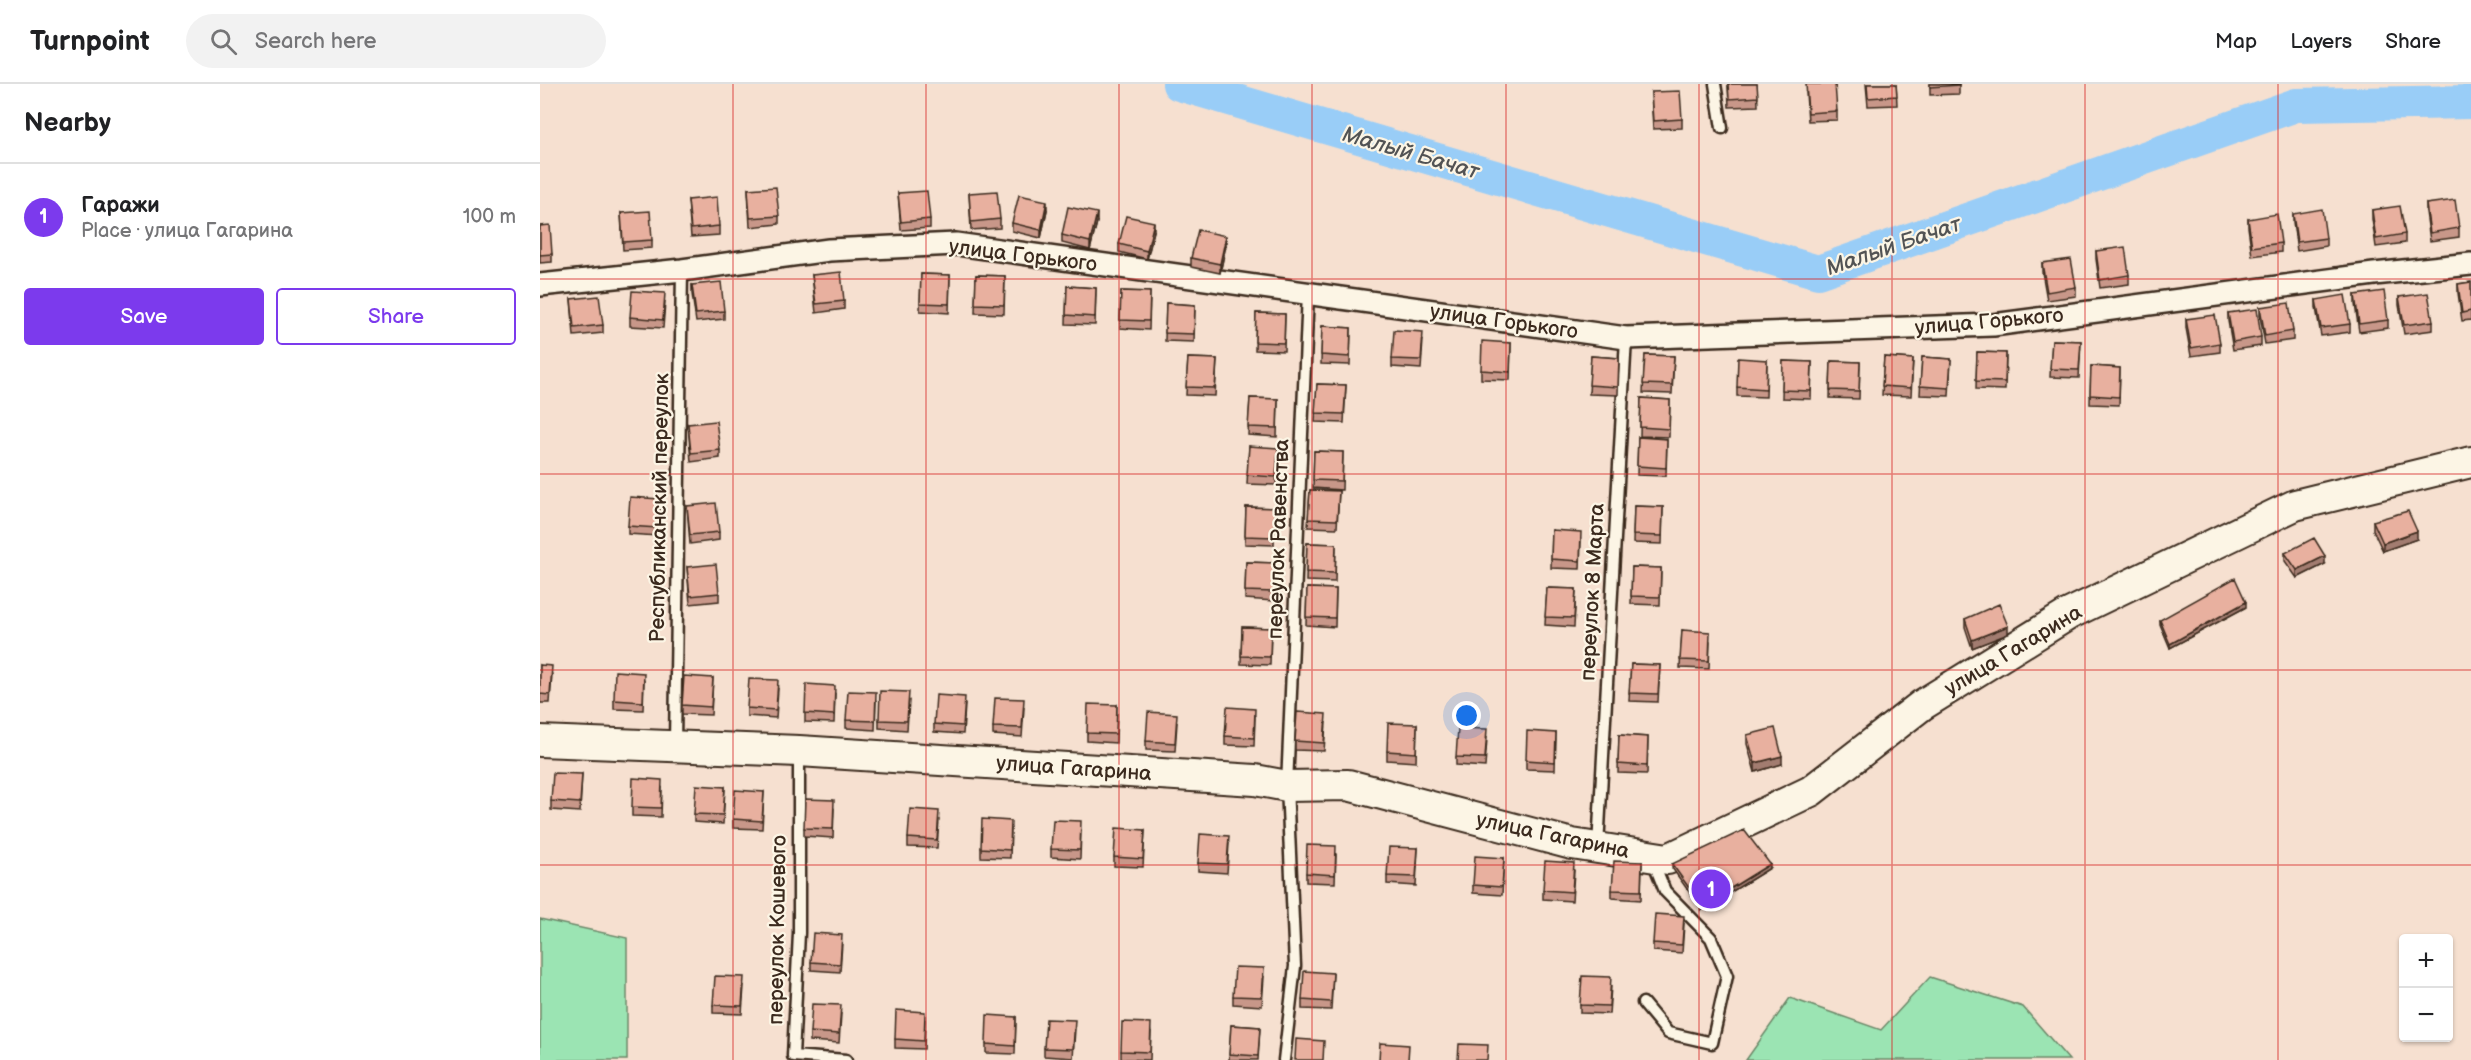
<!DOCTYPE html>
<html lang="en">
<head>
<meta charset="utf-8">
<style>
	body { margin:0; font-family:"Balsamiq Sans",sans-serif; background:#f2f2f2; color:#202124 }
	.controls { position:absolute; right:18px; bottom:18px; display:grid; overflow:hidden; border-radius:6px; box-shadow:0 2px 4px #0004 }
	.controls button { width:54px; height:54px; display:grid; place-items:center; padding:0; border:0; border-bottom:2px solid #e0e0e0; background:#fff; color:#202124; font:30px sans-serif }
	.you { position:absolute; left:927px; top:632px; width:21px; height:21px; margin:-15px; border:4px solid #fff; border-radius:50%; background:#1a73e8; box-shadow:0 0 0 9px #1a73e833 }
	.badge { display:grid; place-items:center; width:39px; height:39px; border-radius:50%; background:#7c3aed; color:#fff; font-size:20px; font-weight:700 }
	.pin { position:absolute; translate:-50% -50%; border:3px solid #fff; box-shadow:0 2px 6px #0006 }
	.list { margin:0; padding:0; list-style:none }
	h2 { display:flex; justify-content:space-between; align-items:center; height:78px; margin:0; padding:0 24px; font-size:26px }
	h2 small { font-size:20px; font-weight:400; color:#757577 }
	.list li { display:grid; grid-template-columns:39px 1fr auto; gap:18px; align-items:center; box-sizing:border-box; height:108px; padding:0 24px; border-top:2px solid #e0e0e0 }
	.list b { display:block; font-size:22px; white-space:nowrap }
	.list p { margin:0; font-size:20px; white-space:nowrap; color:#757577 }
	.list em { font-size:20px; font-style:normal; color:#757577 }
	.actions { display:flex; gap:12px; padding:18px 24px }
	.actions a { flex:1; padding:14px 0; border:2px solid #7c3aed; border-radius:6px; text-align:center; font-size:21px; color:#7c3aed }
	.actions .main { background:#7c3aed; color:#fff }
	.icon { flex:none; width:33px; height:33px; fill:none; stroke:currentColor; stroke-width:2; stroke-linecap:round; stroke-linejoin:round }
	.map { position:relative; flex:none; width:1931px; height:976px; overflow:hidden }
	header { display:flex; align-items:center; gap:36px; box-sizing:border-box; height:84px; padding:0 30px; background:#fff; border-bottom:2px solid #e0e0e0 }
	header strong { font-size:28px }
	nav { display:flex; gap:33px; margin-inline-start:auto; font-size:21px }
	.search { width:420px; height:54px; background:#f2f2f2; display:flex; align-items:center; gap:15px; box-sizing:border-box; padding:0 21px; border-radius:33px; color:#757577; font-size:22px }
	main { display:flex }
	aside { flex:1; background:#fff }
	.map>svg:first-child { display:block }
</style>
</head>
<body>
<header>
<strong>Turnpoint</strong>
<div class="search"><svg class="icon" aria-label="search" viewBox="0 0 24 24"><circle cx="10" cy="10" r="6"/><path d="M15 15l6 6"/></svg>Search here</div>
<nav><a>Map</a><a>Layers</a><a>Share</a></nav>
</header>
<main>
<aside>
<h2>Nearby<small></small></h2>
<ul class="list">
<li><span class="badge">1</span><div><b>Гаражи</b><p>Place · улица Гагарина</p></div><em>100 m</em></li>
</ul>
<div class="actions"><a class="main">Save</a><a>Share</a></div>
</aside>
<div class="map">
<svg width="1931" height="976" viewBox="0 0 1931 976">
	<rect width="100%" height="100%" fill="#f6e0d0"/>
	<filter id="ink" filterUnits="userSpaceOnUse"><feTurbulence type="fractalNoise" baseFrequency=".0167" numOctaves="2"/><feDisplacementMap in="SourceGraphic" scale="12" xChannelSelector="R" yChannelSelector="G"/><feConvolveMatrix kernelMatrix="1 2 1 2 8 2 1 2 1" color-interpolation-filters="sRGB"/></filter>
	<g filter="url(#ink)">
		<path fill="#9be4b3" stroke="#6b8768" stroke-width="1.5" d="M0 835 87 854V976H0Z
			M1390 893 1483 923 1529 976H1206L1250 914 1341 946Z"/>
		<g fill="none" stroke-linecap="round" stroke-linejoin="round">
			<path stroke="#99cdf7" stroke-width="34" d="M639 0 1278 188 1756 21 1931 18"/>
			<defs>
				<path id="lane" d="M1175 0 1182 44
					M135 660 142 186
					M259 667V849L253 972 306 976
					M1058 763 1086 254
					M1103 919 1128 949 1172 959 1187 892 1171 854 1125 807 1113 777
					M744 976 755 882 747 702 768 209"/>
				<path id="street" d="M0 201 142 186 289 166 416 160 1086 254 1453 241 1834 190 1931 180"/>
				<path id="secondary" d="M0 657 259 667 715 696 747 702 808 701 1032 760 1128 775 1271 707 1382 621 1529 530 1755 421 1931 378"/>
			</defs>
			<use href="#lane" stroke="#3b2a1e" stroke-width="15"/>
			<use href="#street" stroke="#3b2a1e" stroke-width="26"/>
			<use href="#secondary" stroke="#3b2a1e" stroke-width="34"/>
			<use href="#lane" stroke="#fcf5e5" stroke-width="10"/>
			<use href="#street" stroke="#fcf5e5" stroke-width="21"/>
			<use href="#secondary" stroke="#fcf5e5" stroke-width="30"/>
		</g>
		<path fill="#c89789" stroke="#3b2a1e" stroke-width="1.5" d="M1188 0H1217L1218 22 1189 23Z
			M1326 0H1356L1357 21 1328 22Z
			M1390 0H1419V10L1390 11Z
			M1111 8 1142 35V44L1113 45Z
			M1266 9 1297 27V36L1268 37Z
			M208 105 239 132V140L210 143Z
			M358 109 390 135V144L361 146Z
			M429 109 460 135V144L431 146Z
			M148 116 179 142V151L151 153Z
			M1886 120 1919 144V153L1890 157 1886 128Z
			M507 126 501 154 472 147V139Z
			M1832 126 1865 150V159L1836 163 1832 135Z
			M81 129 112 156V164L83 166Z
			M1753 130 1786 154V162L1757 167 1753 138Z
			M1708 135 1741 159V168L1712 172 1708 143Z
			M557 138 550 166 522 159V151Z
			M0 142 12 170V178L0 179Z
			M614 147 607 175 579 168V160Z
			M686 161 680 189 651 183V174Z
			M1556 167 1589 191V200L1560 204 1556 175Z
			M1502 179 1536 203V212L1507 216 1502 188Z
			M381 190 410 191 409 229 380 227Z
			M272 191 304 217V225L276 229Z
			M436 191 465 192 464 230 435 229Z
			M1931 198V236L1922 237 1918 209V200Z
			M152 201 184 227V235L156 238 152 210Z
			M527 202 556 204 555 241 526 240Z
			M581 207 610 208 609 246 580 244Z
			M1815 211 1848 236V244L1819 248 1815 220Z
			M1859 213 1893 237V246L1864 250 1859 221Z
			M31 215 63 241V249L34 252Z
			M1776 216 1810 240V248L1781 252 1776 224Z
			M125 218 123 244 90 242V233Z
			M626 219 655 221 654 258 625 257Z
			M1720 223 1753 247V256L1725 260 1720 232Z
			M716 229 745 230 744 267 715 266Z
			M1688 229 1721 253V262L1693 266 1688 237Z
			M1646 235 1680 259V268L1651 272 1646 244Z
			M782 242 811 244 810 281 781 280Z
			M883 256 881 285 852 283V275Z
			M1512 256 1541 257 1539 294 1510 293Z
			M971 259 970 296 941 295V286Z
			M1437 268 1466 269 1465 306 1436 305Z
			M1105 271 1134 272 1132 310 1103 309Z
			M1051 272 1079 274 1078 311 1049 310Z
			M1344 273 1373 275 1371 312 1342 311Z
			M1382 273 1411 275 1409 312 1380 311Z
			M648 274 677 275 675 312 646 311Z
			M1227 276 1226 313 1197 312V303Z
			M1243 277 1272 278 1271 315 1242 314Z
			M1291 277 1320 278 1319 315 1290 314Z
			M1551 282 1580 284 1579 321 1550 320Z
			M777 300 806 301 804 339 775 338Z
			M710 314 738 315 737 353 708 351Z
			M1101 314 1130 316 1129 353 1100 352Z
			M148 340 180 366V374L151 378Z
			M1098 353 1127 355 1126 392 1097 391Z
			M709 362 738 372 736 401 707 400Z
			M774 367 803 368 802 406 773 404Z
			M770 406 799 407 797 444 768 443Z
			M147 422 179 448V456L150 460Z
			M1094 422 1123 423 1122 460 1093 459Z
			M706 423 735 424 734 461 705 460Z
			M120 424 118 452 88 450V442Z
			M1833 437 1877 455 1843 467 1833 446Z
			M1012 446 1041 456 1040 485 1011 484Z
			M767 459 796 460 795 498 766 497Z
			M1745 469 1785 480 1757 494 1745 477Z
			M706 478 735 479 734 517 705 515Z
			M147 483 179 509V517L150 520Z
			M1092 483 1121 484 1120 521 1091 520Z
			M767 504 796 505 795 543 766 541Z
			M1007 504 1036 505 1034 543 1005 541Z
			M1706 523 1630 564 1620 540V536Z
			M1425 535 1468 550 1432 564 1425 543Z
			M702 543 731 544 730 581 701 580Z
			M1142 546 1170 557 1169 585 1140 584Z
			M1091 580 1120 581 1118 618 1089 617Z
			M0 581 12 590 10 619H0Z
			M173 594 171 631 142 630V621Z
			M104 597 103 626 74 625V616Z
			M238 605 236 634 207 632V624Z
			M295 610 294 639 265 638V629Z
			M336 617 335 646 306 644V636Z
			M369 617 367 646 339 644V636Z
			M425 621 423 650 394 648V640Z
			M577 621 576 659 547 657V649Z
			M484 624 482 653 453 651V643Z
			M715 633 714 662 685 661V652Z
			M637 639 635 667 606 666V657Z
			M786 639 784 667 755 666V657Z
			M877 640 876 678 847 676V667Z
			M1016 649 1015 686 986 685V676Z
			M1079 651 1108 653 1107 690 1078 689Z
			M1207 651 1242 680 1215 688 1207 660Z
			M947 654 945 683 916 681V673Z
			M42 690 40 728 11 726V717Z
			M185 703 183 740 154 738V730Z
			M122 704 121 733 92 732V723Z
			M224 708 222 745 193 744V735Z
			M294 725 293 754 264 752V744Z
			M399 736 397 764 368 763V754Z
			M471 745 470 774 441 773V764Z
			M541 746 540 775 511 773V765Z
			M605 746 603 783 574 782V773Z
			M689 760 687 789 658 787V779Z
			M878 764 876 802 847 800V792Z
			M796 771 795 799 766 798V789Z
			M964 774 962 811 933 809V801Z
			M1102 778 1101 816 1072 814V806Z
			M1132 780 1230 784 1162 826 1132 784Z
			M1034 787 1032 817 1003 815V806Z
			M1144 840 1142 869 1113 867V859Z
			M302 859 300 888 271 886V878Z
			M793 889 791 926 762 925V916Z
			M724 893 722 922 693 920V912Z
			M204 902 202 930 173 929V921Z
			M1071 902 1069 930 1040 929V921Z
			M301 930 299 959 270 957V948Z
			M476 933 475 970 446 969V960Z
			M385 936 384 965 355 964V955Z
			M691 941 720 943 718 976H689Z
			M535 945 533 974 504 972V964Z
			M611 948 610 976 581 975V967Z"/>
		<path fill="#a27b6f" stroke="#3b2a1e" stroke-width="1.5" d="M507 117V126L501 154V146Z
			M557 129V138L550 166V158Z
			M614 138V147L607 175V167Z
			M686 152V161L680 189V180Z
			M1877 447V455L1843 467V459Z
			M1785 472V480L1757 494V486Z
			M1706 518V523L1630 564V560Z
			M1468 542V550L1432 564V556Z
			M1242 672V680L1215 688V679Z
			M1230 780V784L1162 826V822Z"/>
		<path fill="#e8b09f" stroke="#3b2a1e" stroke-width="1.5" d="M1188 0H1217L1218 13 1189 15Z
			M1266 0H1295L1297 27 1268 29Z
			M1327 0H1356L1357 12 1328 14Z
			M1390 0H1419V1L1390 3Z
			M1140 7 1142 35 1113 37 1111 8Z
			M236 103 239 132 210 134 208 105Z
			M387 107 390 135 361 138 358 109Z
			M457 107 460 135 431 138 429 109Z
			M479 111 507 117 501 146 472 139Z
			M177 113 179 142 151 145 148 116Z
			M1915 116 1919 144 1890 149 1886 120Z
			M1860 122 1865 150 1836 155 1832 126Z
			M528 123 557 129 550 158 522 151Z
			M1782 125 1786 154 1757 158 1753 130Z
			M110 127 112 156 83 158 81 129Z
			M1737 130 1741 159 1712 163 1708 135Z
			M586 132 614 138 607 167 579 160Z
			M10 141 12 170 0 171V142Z
			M658 146 686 152 680 180 651 174Z
			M1585 163 1589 191 1560 196 1556 167Z
			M1531 175 1536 203 1507 208 1502 179Z
			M301 188 304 217 276 220 272 191Z
			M381 190 410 191 409 220 380 219Z
			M436 191 465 192 464 221 435 220Z
			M181 198 184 227 156 230 152 201Z
			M1931 198V227L1922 229 1918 200Z
			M527 202 556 204 555 233 526 231Z
			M92 207 125 209 123 236 90 233Z
			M581 207 610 208 609 237 580 236Z
			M1844 207 1848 236 1819 240 1815 211Z
			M1888 209 1893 237 1864 241 1859 213Z
			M1805 211 1810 240 1781 244 1776 216Z
			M59 212 63 241 34 244 31 215Z
			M626 219 655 221 654 250 625 249Z
			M1749 219 1753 247 1725 252 1720 223Z
			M1717 225 1721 253 1693 258 1688 229Z
			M716 229 745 230 744 259 715 258Z
			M1675 231 1680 259 1651 264 1646 235Z
			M782 242 811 244 810 273 781 271Z
			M854 246 883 248 881 276 852 275Z
			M1512 256 1541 257 1539 286 1510 285Z
			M942 257 971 259 970 288 941 286Z
			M1437 268 1466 269 1465 298 1436 297Z
			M1105 271 1134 272 1132 301 1103 300Z
			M1051 272 1079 274 1078 303 1049 301Z
			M1344 273 1373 275 1371 304 1342 302Z
			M1382 273 1411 275 1409 304 1380 302Z
			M648 274 677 275 675 304 646 303Z
			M1198 274 1227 276 1226 305 1197 303Z
			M1243 277 1272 278 1271 307 1242 306Z
			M1291 277 1320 278 1319 307 1290 306Z
			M1551 282 1580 284 1579 313 1550 311Z
			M777 300 806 301 804 330 775 329Z
			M710 314 738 315 737 344 708 343Z
			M1101 314 1130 316 1129 345 1100 343Z
			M176 337 180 366 151 369 148 340Z
			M1098 353 1127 355 1126 384 1097 382Z
			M709 362 738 364 736 393 707 391Z
			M774 367 803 368 802 397 773 396Z
			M770 406 799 407 797 436 768 435Z
			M90 413 120 415 118 444 88 442Z
			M176 419 179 448 150 451 147 422Z
			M1094 422 1123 423 1122 452 1093 451Z
			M706 423 735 424 734 453 705 452Z
			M1868 427 1877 447 1843 459 1833 437Z
			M1012 446 1041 448 1040 477 1011 475Z
			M1774 454 1785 472 1757 486 1745 469Z
			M767 459 796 460 795 489 766 488Z
			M706 478 735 479 734 508 705 507Z
			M176 480 179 509 150 512 147 483Z
			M1092 483 1121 484 1120 513 1091 512Z
			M1695 494 1706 518 1630 560 1620 536Z
			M767 504 796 505 795 534 766 533Z
			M1007 504 1036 505 1034 534 1005 533Z
			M1459 520 1468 542 1432 556 1425 535Z
			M702 543 731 544 730 573 701 572Z
			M1142 546 1170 548 1169 577 1140 576Z
			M1091 580 1120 581 1118 610 1089 609Z
			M0 581 12 582 10 611 0 610Z
			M75 587 104 589 103 618 74 616Z
			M144 592 173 594 171 623 142 621Z
			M209 595 238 596 236 626 207 624Z
			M266 600 295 602 294 631 265 629Z
			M308 607 336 608 335 637 306 636Z
			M340 607 369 608 367 637 339 636Z
			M396 611 425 613 423 642 394 640Z
			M455 614 484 615 482 644 453 643Z
			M548 620 577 621 576 650 547 649Z
			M687 623 715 625 714 654 685 652Z
			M608 628 637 630 635 659 606 657Z
			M757 628 786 630 784 659 755 657Z
			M848 639 877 640 876 669 847 667Z
			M918 644 947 645 945 674 916 673Z
			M1235 644 1242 672 1215 679 1207 651Z
			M987 647 1016 649 1015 678 986 676Z
			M1079 651 1108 653 1107 682 1078 680Z
			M13 689 42 690 40 719 11 717Z
			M93 694 122 696 121 724 92 723Z
			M156 701 185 703 183 731 154 730Z
			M195 706 224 708 222 737 193 735Z
			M265 715 294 716 293 745 264 744Z
			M370 725 399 727 397 756 368 754Z
			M442 735 471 737 470 766 441 764Z
			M513 736 541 737 540 766 511 765Z
			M576 744 605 746 603 775 574 773Z
			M1204 746 1230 780 1162 822 1132 780Z
			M660 750 689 752 687 780 658 779Z
			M767 761 796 762 795 791 766 789Z
			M849 763 878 764 876 793 847 792Z
			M935 772 964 774 962 803 933 801Z
			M1005 777 1034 779 1032 808 1003 806Z
			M1074 777 1102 778 1101 807 1072 806Z
			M1115 830 1144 832 1142 861 1113 859Z
			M273 849 302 851 300 880 271 878Z
			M695 883 724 884 722 913 693 912Z
			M764 887 793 889 791 918 762 916Z
			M175 892 204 893 202 922 173 921Z
			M1042 892 1071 893 1069 922 1040 921Z
			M272 920 301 921 299 950 270 948Z
			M356 926 385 928 384 957 355 955Z
			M447 931 476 933 475 962 446 960Z
			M506 935 535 936 533 965 504 964Z
			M582 938 611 939 610 968 581 967Z
			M691 941 720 943 718 972 689 970Z
			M756 955 784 957 783 976H755Z
			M840 959 869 961 868 976H839Z
			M919 960 948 961 947 976H918Z"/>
	</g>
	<path fill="none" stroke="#d62828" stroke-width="1.5" stroke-opacity="0.55" d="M193 0V976M386 0V976M579 0V976M772 0V976M966 0V976M1159 0V976M1352 0V976M1545 0V976M1738 0V976M0 195H1931M0 390H1931M0 586H1931M0 781H1931"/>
	<g text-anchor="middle" stroke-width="4.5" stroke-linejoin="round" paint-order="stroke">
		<g font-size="21" fill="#3b2a1e" stroke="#fcf5e5">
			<text transform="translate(483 171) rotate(7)" y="7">улица Горького</text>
			<text transform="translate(964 237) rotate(8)" y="7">улица Горького</text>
			<text transform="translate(1449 237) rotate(-5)" y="7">улица Горького</text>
			<text transform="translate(119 424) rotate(-89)" y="7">Республиканский переулок</text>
			<text transform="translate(738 455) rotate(-88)" y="7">переулок Равенства</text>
			<text transform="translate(1052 508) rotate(-87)" y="7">переулок 8 Марта</text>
			<text transform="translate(1473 566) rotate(-31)" y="7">улица Гагарина</text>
			<text transform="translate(534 684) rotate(4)" y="7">улица Гагарина</text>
			<text transform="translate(1013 751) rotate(12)" y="7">улица Гагарина</text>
			<text transform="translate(237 846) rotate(-89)" y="7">переулок Кошевого</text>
		</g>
		<g font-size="22" font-style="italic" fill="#525354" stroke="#fcf5e5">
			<text transform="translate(871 68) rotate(16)" y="8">Малый Бачат</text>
			<text transform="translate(1353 161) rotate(-19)" y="8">Малый Бачат</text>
		</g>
	</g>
</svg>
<div class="controls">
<button>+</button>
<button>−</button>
</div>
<div class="you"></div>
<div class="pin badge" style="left:1171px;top:805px">1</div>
</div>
</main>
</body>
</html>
